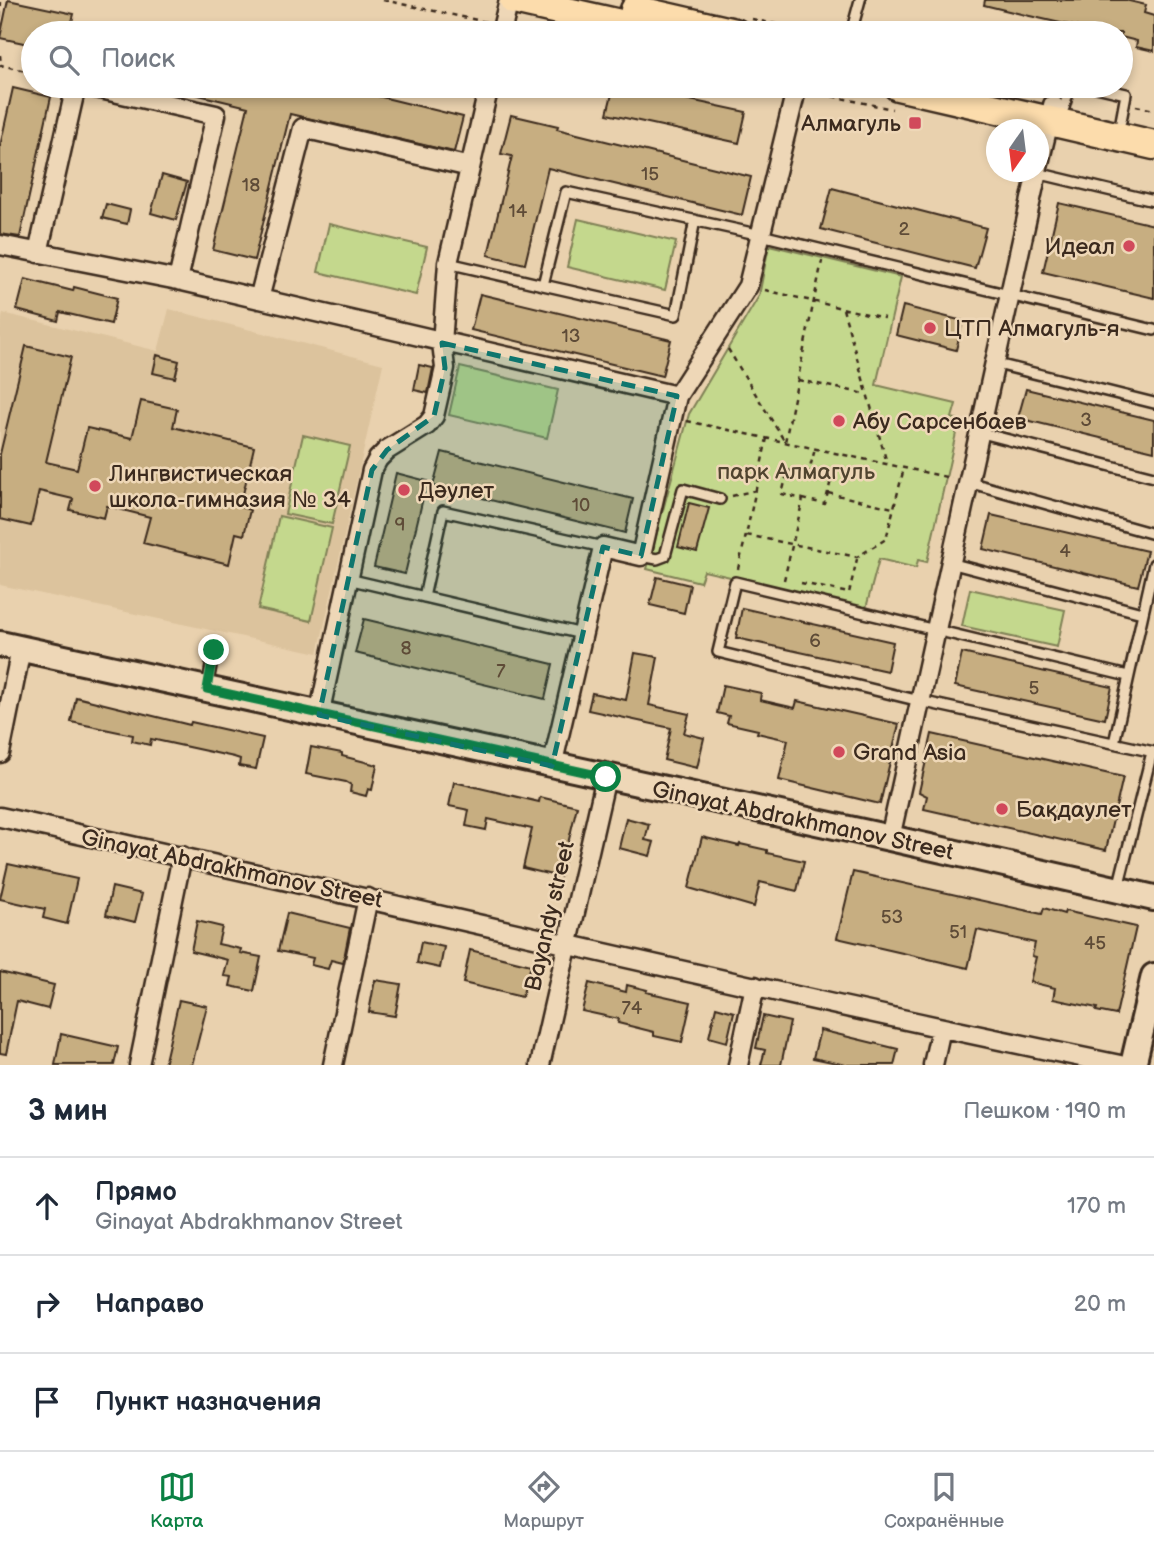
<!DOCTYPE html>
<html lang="ru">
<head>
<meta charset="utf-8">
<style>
	body { margin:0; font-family:"Balsamiq Sans",sans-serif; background:#f6f6f7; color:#1f2937 }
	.compass { position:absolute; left:986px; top:119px; width:63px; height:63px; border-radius:50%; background:#fff; box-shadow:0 4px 10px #0003; rotate:194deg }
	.stop { position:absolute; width:21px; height:21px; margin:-16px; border:5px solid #0b8043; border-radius:50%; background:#fff }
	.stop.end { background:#0b8043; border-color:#fff; box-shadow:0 2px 7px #0008 }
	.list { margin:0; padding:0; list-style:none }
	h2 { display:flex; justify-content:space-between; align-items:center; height:91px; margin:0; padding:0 28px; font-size:30px }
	h2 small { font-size:23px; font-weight:400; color:#747a83 }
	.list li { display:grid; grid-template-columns:46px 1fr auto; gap:21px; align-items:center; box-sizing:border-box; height:98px; padding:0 28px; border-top:2px solid #e0e1e3 }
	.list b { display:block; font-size:26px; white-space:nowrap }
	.list p { margin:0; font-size:23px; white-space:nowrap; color:#747a83 }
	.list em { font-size:23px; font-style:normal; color:#747a83 }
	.icon { flex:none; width:38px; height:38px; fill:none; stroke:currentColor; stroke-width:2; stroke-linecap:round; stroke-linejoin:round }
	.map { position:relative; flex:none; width:1154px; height:1065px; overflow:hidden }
	.search { position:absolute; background:#fff; box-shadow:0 4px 10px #0003; left:21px; right:21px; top:21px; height:77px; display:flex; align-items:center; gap:18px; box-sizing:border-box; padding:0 24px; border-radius:38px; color:#747a83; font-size:26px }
	.sheet { height:385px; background:#fff }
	nav { display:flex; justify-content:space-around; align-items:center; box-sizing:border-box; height:98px; border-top:2px solid #e0e1e3; background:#fff; font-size:19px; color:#747a83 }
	nav a { display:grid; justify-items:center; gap:4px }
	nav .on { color:#0b8043 }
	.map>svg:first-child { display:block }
</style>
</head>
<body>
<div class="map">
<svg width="1154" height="1065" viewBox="0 0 1154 1065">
	<rect width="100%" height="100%" fill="#e9d1ae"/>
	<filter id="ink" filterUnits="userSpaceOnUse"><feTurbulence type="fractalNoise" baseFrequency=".0143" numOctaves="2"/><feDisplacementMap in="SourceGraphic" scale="14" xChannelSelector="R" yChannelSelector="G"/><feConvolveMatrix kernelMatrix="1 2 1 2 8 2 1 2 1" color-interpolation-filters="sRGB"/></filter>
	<g filter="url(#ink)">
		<path fill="#dcc39d" d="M169 309 383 364 318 653 0 585V330L3 313 158 351Z"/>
		<path fill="#c4d88d" stroke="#808156" stroke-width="2" d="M578 219 676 242 665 290 567 267Z
			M329 224 427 247 416 295 318 272Z
			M769 245 901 277 876 385 956 404 952 418 959 420 927 562 918 560 916 568 879 559 866 608 704 571 700 582 647 569 689 414 759 296Z
			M460 367 558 390 547 438 449 415Z
			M303 435 350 446 332 524 285 514Z
			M279 516 332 528 311 621 258 609Z
			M970 589 1065 610 1057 647 962 626Z"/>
		<path fill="#c7ae81" stroke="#3b2a1e" stroke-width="2" d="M8 0 74 14 69 33H33V45L0 38Z
			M985 0H1125L1146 5 1144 13 1154 16V51L1136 47 1137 41 1121 37V33H1104L1021 14 984 5Z
			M183 86H337L463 117 454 152 290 114 254 260 213 250 248 107 182 91Z
			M614 86H625L746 112 739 143 607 114Z
			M13 88 51 97 20 237 0 234V146Z
			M511 115 558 126 557 129 751 177 742 215 548 168 525 264 488 255 512 156 501 154Z
			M162 175 187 182 176 220 151 213Z
			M832 188 986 228 975 268 821 229Z
			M1059 203 1154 225V298L1043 272Z
			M106 204 130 210 127 224 102 218Z
			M25 279 73 291 74 287 117 298 111 324 60 312 58 321 17 310Z
			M480 294 671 340 662 376 471 330Z
			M903 306 963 321 956 350 896 335Z
			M26 346 71 357 46 462 77 469 87 428 132 438 141 401 177 409 173 427 254 447 240 507 250 510 244 535 236 533 229 564 143 543 150 517 107 506 104 518 70 510 73 499 39 491 31 526 0 519V454Z
			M157 355 179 361 175 378 153 373Z
			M419 365 433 368 428 393 414 390Z
			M1026 389 1154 420V451L1018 418Z
			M442 452 633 499 625 533 433 486Z
			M396 473 427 481 405 574 374 567Z
			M689 503 709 508 697 552 678 547Z
			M991 515 1147 551 1138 586 983 549Z
			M657 577 690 585 684 613 650 605Z
			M742 608 893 642 887 671 736 638Z
			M364 619 553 664 545 699 355 653Z
			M635 653 658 657 649 705 689 714 684 733 704 738 697 768 664 760 671 728 588 710 592 693 626 700Z
			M962 653 1112 687 1105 719 955 686Z
			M723 685 761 693 760 700 795 708 797 701 899 724 880 804 779 780 788 740 757 733 758 730 727 723 729 716 717 713Z
			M76 697 190 725 191 722 263 738 256 769 239 766 240 759 234 757 151 739 150 745 132 741 133 735 71 722Z
			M932 734 1123 777 1106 850 924 809 927 796 919 792Z
			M311 747 342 753V756L377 765 372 790 368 789 366 796 350 792 351 785 346 782 306 774Z
			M454 782 539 802 540 797 577 806 560 877 523 868 532 829 488 819 486 830 466 826 469 810 449 806Z
			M626 818 649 824 645 840 654 842 650 856 619 848Z
			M702 837 739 846 740 844 767 850V853L804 861 797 891 760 882 754 907 689 888Z
			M8 864 77 879 67 924 43 918 45 909 0 899Z
			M853 872 1042 914 1044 908 1064 914 1065 911 1136 927 1116 1015 1096 1011 1097 1008 1053 999 1055 988 1030 982 1036 957 1032 956 1035 943 977 930 968 968 837 938Z
			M112 887 142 894 135 922 106 915Z
			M287 913 350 928 343 963 331 960 328 969 311 965 313 958 278 951Z
			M197 921 222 927 218 944 241 949 240 953 261 957 254 991 230 986 232 977 224 976 228 960 191 951Z
			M421 942 444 947 440 968 417 963Z
			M470 950 531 965 522 997 463 983Z
			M0 972 54 985 48 1009 17 1001 6 1054 0 1053Z
			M375 980 401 984 395 1016 369 1012Z
			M589 983 626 992 627 985 647 990 646 992 691 1002 682 1042 654 1036V1032L618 1023 619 1019 582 1011Z
			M179 1000 207 1006 192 1065H164Z
			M716 1007 734 1012 727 1042 709 1037Z
			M763 1016 790 1022 781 1065H761L765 1050 756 1048Z
			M820 1030 898 1049 894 1065H846L813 1058Z
			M61 1034 118 1047 114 1065H55Z"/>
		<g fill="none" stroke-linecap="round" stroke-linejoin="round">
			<defs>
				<path id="lane" d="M851 33 860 0
					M1092 86 1126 94 1121 121
					M971 87V86
					M1064 108 1070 86
					M1037 173 1154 201
					M448 263 543 285 566 192 761 235 1154 330
					M543 285 676 315 695 220
					M993 363 1154 403
					M978 432 1154 477
					M968 482 1154 534
					M641 556 657 559 665 556 683 489 720 499
					M950 563 1142 613
					M348 579 582 634
					M424 597 443 511 603 547
					M1128 676 735 582 718 652 920 701 1154 752
					M207 688 214 650
					M1114 743 1154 564
					M1118 888 1152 752"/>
				<path id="street" d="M501 33 509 0
					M87 86 216 115 178 280
					M1038 167 1053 105
					M0 245 178 280 677 396
					M38 253 76 86
					M259 299 303 128 470 167
					M319 715 372 470 378 459 387 450 427 425 434 416 445 368 442 343 448 263 489 86
					M0 753 21 649
					M552 766 603 547 641 556 677 396 748 286 797 86
					M0 817C374 898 746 989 1120 1065
					M890 838 1037 172
					M139 1065 182 856
					M333 1065 368 898
					M540 1065 606 777
					M738 1065 755 986
					M933 1065 941 1028"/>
				<path id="secondary" d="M0 644 890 838 1154 898
					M1133 1065 1154 976"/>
				<path id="primary" d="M514 0 660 33
					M635 10 735 33
					M898 86 1154 145"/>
			</defs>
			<use href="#lane" stroke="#3b2a1e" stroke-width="14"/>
			<use href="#street" stroke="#3b2a1e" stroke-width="23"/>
			<use href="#secondary" stroke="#3b2a1e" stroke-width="30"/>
			<use href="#primary" stroke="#3b2a1e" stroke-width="33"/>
			<path stroke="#3b2a1e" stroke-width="2.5" stroke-dasharray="5 5" stroke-linecap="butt" d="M383 0 486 22
				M752 19 817 33
				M0 27 1 0
				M520 29 540 33
				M0 55 1 65
				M0 67 1 65 33 73
				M813 92 892 109
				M1136 106 1154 110
				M765 290 884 318
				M843 309 887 463
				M728 349 785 442 822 261
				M798 380 866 394
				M687 421 951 478
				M767 438 746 535 857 557 886 539 904 468
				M828 493 893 508
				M732 496 756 490
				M803 499 825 504 831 480 810 476
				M738 569 746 535
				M784 580 803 499 782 494 788 470 808 475 815 449
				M801 583 849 593 857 559"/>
			<use href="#lane" stroke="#eed7b7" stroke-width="9"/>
			<use href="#street" stroke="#eed7b7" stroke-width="18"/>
			<use href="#secondary" stroke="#eed7b7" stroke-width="24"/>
			<use href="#primary" stroke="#fcdcac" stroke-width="28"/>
		</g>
	</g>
	<g fill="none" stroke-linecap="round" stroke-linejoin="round" filter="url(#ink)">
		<path stroke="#0b8043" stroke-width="9" d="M214 650 207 689 606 777"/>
	</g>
	<path fill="#0f766e" fill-opacity="0.2" stroke="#0f766e" stroke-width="5" stroke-dasharray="14 9" stroke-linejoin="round" d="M442 343 677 396 641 556 603 547 552 766 319 715 372 470 387 450 434 416 445 368Z"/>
	<g fill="#d1495b" stroke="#eed7b7" stroke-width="2.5">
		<rect x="908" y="116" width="14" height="14" rx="3.5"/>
		<circle cx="1129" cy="246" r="7"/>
		<circle cx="930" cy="328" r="7"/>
		<circle cx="839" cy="421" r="7"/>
		<circle cx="95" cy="486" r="7"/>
		<circle cx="404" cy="490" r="7"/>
		<circle cx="839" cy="752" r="7"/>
		<circle cx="1002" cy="809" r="7"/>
	</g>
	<g text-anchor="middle" stroke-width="5" stroke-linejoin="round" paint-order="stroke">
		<g font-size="19" fill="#5e4b37">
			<text x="650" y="180">15</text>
			<text x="251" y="191">18</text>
			<text x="518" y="217">14</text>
			<text x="904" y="235">2</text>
			<text x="571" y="342">13</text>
			<text x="1086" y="426">3</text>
			<text x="581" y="511">10</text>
			<text x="400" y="531">9</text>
			<text x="1065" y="557">4</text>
			<text x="815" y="647">6</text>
			<text x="406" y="654">8</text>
			<text x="501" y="677">7</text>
			<text x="1034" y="694">5</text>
			<text x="892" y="923">53</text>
			<text x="958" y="938">51</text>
			<text x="1095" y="949">45</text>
			<text x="632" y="1014">74</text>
		</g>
		<g font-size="23" fill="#3b2a1e" stroke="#eed7b7" text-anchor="start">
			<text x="901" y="131" text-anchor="end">Алмагуль</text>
			<text x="1115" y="254" text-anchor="end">Идеал</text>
			<text x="944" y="336">ЦТП Алмагуль-я</text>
			<text x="853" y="429">Абу Сарсенбаев</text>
			<text x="109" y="481">Лингвистическая<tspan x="109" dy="26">школа-гимназия № 34</tspan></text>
			<text x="418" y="498">Дәулет</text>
			<text x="853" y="760">Grand Asia</text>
			<text x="1016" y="817">Бақдаулет</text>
		</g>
		<g font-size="23" fill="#50442f" stroke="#eed7b7">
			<text x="796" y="479">парк Алмагуль</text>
		</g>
		<g font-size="23" fill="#3b2a1e" stroke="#eed7b7">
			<text transform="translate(803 820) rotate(12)" y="8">Ginayat Abdrakhmanov Street</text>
			<text transform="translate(232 868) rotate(12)" y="8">Ginayat Abdrakhmanov Street</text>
			<text transform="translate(549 916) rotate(-77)" y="8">Bayandy street</text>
		</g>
	</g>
</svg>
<svg class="compass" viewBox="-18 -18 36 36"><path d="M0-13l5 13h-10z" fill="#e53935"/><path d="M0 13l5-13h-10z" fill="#747a83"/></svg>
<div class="stop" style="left:606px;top:777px"></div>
<div class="stop end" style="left:214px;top:650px"></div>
<div class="search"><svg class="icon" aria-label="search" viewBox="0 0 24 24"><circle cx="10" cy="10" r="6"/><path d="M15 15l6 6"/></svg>Поиск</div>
</div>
<section class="sheet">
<h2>3 мин<small>Пешком · 190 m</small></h2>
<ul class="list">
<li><svg class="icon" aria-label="ahead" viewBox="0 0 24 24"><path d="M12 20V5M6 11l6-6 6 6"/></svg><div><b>Прямо</b><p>Ginayat Abdrakhmanov Street</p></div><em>170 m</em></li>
<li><svg class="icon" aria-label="right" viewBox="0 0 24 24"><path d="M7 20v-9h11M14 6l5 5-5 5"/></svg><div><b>Направо</b></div><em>20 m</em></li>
<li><svg class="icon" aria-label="arrive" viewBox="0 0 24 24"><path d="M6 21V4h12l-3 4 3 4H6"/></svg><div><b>Пункт назначения</b></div></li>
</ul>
</section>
<nav>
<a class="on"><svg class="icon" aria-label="map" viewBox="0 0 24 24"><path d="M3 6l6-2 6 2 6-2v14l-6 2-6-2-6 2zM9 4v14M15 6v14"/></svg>Карта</a>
<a><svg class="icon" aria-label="directions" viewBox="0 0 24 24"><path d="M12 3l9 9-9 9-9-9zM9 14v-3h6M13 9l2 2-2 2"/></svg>Маршрут</a>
<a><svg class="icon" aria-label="saved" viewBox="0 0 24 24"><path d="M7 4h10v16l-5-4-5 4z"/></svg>Сохранённые</a>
</nav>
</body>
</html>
